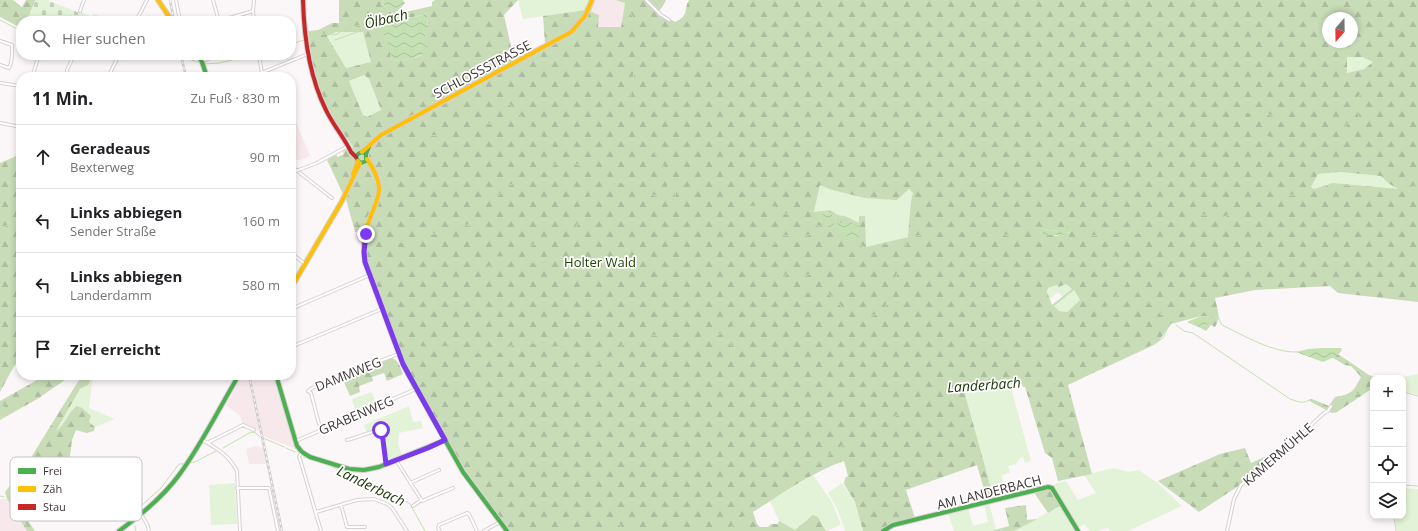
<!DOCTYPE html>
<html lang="de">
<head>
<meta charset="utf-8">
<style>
	body { margin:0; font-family:"Open Sans",sans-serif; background:#f6f6f6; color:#202124 }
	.controls { position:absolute; right:12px; bottom:12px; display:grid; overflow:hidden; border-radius:8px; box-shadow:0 2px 6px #0003 }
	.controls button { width:36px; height:36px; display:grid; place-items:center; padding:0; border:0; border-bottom:1px solid #e0e0e0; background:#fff; color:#202124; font:20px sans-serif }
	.compass { position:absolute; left:1322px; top:12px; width:36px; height:36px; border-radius:50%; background:#fff; box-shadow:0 2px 6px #0003; rotate:200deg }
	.stop { position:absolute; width:12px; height:12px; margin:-9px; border:3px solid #7c3aed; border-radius:50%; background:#fff }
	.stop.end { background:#7c3aed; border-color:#fff; box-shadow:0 1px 4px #0008 }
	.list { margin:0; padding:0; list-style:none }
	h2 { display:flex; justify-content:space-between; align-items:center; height:52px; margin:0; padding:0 16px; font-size:17px }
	h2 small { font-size:13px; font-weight:400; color:#757577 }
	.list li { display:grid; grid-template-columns:26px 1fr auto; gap:12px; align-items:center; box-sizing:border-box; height:64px; padding:0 16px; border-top:1px solid #e0e0e0 }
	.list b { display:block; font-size:15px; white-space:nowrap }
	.list p { margin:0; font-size:13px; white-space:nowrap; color:#757577 }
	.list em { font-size:13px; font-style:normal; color:#757577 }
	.icon { flex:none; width:22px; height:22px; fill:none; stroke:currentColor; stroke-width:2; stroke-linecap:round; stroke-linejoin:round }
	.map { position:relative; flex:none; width:1418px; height:531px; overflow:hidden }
	.search { position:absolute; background:#fff; box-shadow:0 2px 6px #0003; left:16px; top:16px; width:280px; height:44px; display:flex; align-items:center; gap:10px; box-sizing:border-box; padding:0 14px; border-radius:16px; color:#757577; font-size:15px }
	.panel { position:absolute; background:#fff; box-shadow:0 2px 6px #0003; left:16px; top:72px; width:280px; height:308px; border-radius:16px }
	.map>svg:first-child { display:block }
</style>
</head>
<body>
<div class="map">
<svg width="1418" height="531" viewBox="0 0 1418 531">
	<defs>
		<pattern id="forest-firs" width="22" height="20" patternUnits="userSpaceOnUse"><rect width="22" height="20" fill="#c8dcb8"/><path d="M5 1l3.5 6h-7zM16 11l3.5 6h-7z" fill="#adbd9f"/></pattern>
		<pattern id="cemetery-stones" width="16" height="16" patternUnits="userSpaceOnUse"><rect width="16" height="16" fill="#e3f3d7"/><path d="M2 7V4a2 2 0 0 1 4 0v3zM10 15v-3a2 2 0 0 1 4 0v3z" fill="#c4d1b9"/></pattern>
		<pattern id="water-waves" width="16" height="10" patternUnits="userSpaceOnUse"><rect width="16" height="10" fill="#c5e0b2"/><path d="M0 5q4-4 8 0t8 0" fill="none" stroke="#aac19a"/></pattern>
	</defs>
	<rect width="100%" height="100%" fill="#fbf7f8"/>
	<path fill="#f7e9eb" d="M595 0H616L625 3 621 27H598L591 12Z
		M295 119 310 156 300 160H297L291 156V121Z
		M242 375H273L296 449 263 436 283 531H280L266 464H249L246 449 255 446 262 448 260 431 243 425 240 416 226 405Z
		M0 499H7L27 531H0Z"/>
	<path fill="#e3f3d7" d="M518 0H589L586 10 523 19Z
		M336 32H364L371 62 346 68 327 35Z
		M1347 57H1362L1374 61 1364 69 1347 73Z
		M364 75 369 79 381 111 367 117 363 115 349 81Z
		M1340 172 1381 176 1388 183 1399 189 1333 183 1314 189 1311 187 1318 174Z
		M820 185 829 189 911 190 913 193C910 199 909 227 908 237L866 247 859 224 845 216 838 215 830 210 814 213Z
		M1066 284 1072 289 1063 297 1058 292 1049 300 1047 292 1048 288 1057 285 1059 287Z
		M1074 290 1080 300 1067 312 1059 311 1053 306Z
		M1418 374V395L1403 391V378H1398Z
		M93 375 89 408 115 419 95 427 72 410 63 425 55 433 80 389 88 385Z
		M1010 384 1031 461 1025 463 1023 457H1021L1016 464 1008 466 1010 473 1002 475 1003 488 997 491 1000 497 994 499 963 387Z
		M372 392 376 405 356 413 352 399Z
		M409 406 413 422 421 421 423 428 399 433 398 444 402 455 389 460 386 458 382 427 367 433 364 425Z
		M1114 468 1128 472 1139 470 1160 485 1182 506 1128 531H1110L1108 528 1097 531H1090L1084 524 1078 528 1053 486 1057 483 1066 481 1078 500 1096 493 1084 475Z
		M813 475 832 502 841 525 827 531 818 517 795 530 779 521 770 501Z
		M235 483 237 524 211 525 209 485Z
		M842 483 855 502 863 531H845L837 508 828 493Z
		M1403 488 1418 489V531H1397L1395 516H1403Z
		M989 503 996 529 991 531H954L948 513 968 508 973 526 988 522 984 504Z
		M1061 505 1077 531H1014Z"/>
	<path fill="url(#forest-firs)" fill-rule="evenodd" d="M0 0H13L22 7 26 0H36L26 21H21V28L0 17Z
		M339 0H382C384 7 388 13 396 12L397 14 432 6V2L435 0H518L504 15 514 60 545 44 543 16 586 10 589 0H595L591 12 599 15 598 27H621L625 3 616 0H666L659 12 675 22C690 15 683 10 689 0H1418V302L1338 293 1330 286 1255 290 1215 298C1217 310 1222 316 1215 327L1211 325 1206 331 1202 329 1214 317 1201 316 1171 324 1158 342 1068 385 1092 474 1058 481 1052 458 1045 453 1025 387H1023L1022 384 963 387 994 499 987 500 977 465 906 490 915 518 893 524 881 531H863L855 502 844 484 845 478 848 476 844 461C812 472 782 494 753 512L757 524 760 527H768L771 524H778L779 521 795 530 813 515 818 517 826 531H510L460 463 405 365 367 261 366 252 368 232H355L346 199 343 197V194L327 160 336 155 338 157 344 154 343 151 353 147C345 135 335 123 328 110 315 86 311 58 308 31L318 30 332 23H339ZM427 13 428 27 425 35 426 38 422 55 411 59 392 61 390 54 391 21 418 16ZM1328 18H1352V42H1328ZM336 32H363L371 62 346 68 327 36ZM1347 57H1362L1373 62 1364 69 1347 73ZM364 75 369 79 381 110 367 117 363 115 349 81ZM1340 172 1381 176 1388 183 1398 189 1333 183 1314 189 1311 187 1318 174ZM820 185 829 189 864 198 897 200 909 189 913 193C910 199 909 227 908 237L866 247 865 216H859V223L845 216 838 215 830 210 814 212ZM829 212 836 217 832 228 818 221 820 214ZM1037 226C1041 229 1055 232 1060 230 1061 230 1064 227 1065 226L1071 227V232L1065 233 1059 236 1042 234 1040 232ZM1066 284 1072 289 1052 305 1047 292 1048 288 1057 285 1059 287ZM1074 290 1080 300 1067 312 1059 311 1054 306Z
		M21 154V359L14 366 0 392V163Z
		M1338 354 1369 375 1375 377 1384 376 1388 378H1373V388L1337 412 1332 413 1311 402 1309 399H1312L1329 406 1335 397C1352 394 1353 392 1361 377L1351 366 1345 365 1333 358Z
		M390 358C398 358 400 367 403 374L387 381 384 373 372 377 373 381 359 386 360 392 350 396 342 378Z
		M46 375H72L39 398 0 420V401Z
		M82 375H93L88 385 80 389 56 431C65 425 68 412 77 406L82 408 91 416 89 422 95 427 94 431 87 433 76 430 72 440 69 464 37 460 13 498 35 531H27L7 499 5 492 30 459Z
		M1245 448 1251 463 1269 455 1270 456 1237 487 1199 512 1158 481 1220 454Z
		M1048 488 1052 489 1061 505 1048 513 1033 491Z
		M1026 505 1027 520 1037 519 1014 531H991L1009 526 1005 508Z"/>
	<path fill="url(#cemetery-stones)" d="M36 0H49V1L80 13 81 12 92 17 94 14 109 19V21H26Z"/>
	<path fill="url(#water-waves)" d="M382 0H403L405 3C396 15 388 17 382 0Z
		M427 13 428 27 425 35C427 42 429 46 426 53L411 59 392 61 390 54V46C385 41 382 32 385 25 398 18 413 19 427 13Z
		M829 212 836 217 832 229 818 221V216L820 214Z
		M848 221 859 227V237L857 239 848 237 836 230V226L838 223Z
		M1037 226C1041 229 1056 232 1060 230 1062 229 1063 227 1065 226L1071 227 1072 232 1065 233 1059 238 1058 235H1045L1036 230Z
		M1201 316 1214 317 1203 329 1187 322Z
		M1322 348H1341L1342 350 1337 356 1323 362 1296 352 1308 349Z"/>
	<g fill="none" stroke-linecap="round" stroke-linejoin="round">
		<path stroke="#c5e0b2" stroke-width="1" d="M380 0 383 10 391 17
			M630 0 629 10 637 25 638 29 637 41
			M377 12V10L382 8
			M0 20 21 31
			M371 27 384 25
			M327 33 335 35 339 33 341 30
			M307 38 431 8 446 0
			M335 40 366 29
			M291 44 304 40
			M637 44 629 111V117L664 167
			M175 55 201 63
			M204 64 220 63 251 55
			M502 75 506 101 566 160 627 185
			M499 120 506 117 524 119
			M444 138H465L475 133 485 123 492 124 497 121
			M420 142C426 135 433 134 441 137
			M1314 147 1300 149 1279 139 1255 134 1242 124V112H1247L1254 115 1266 113 1283 122 1290 127H1300L1319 134 1334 132 1345 127 1351 119 1359 118 1356 101 1359 96 1366 89
			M1316 147 1330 151 1341 149 1354 151 1387 150
			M1390 150 1418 147
			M666 171 675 184 674 189 676 191 674 202
			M525 176C533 174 542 173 550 169 554 166 557 161 562 158
			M656 179H664L668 183 667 186 674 189
			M631 186 678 205
			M1305 193 1332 184 1402 190 1418 185
			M586 204 598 180 601 179 603 175
			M680 206 690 210 725 208
			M727 208 759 206 776 207 780 212 806 220 871 250 872 248H876L880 245 937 231 991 232 1040 242 1072 240 1107 233
			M0 227 21 223
			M1110 233 1132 235 1141 232 1156 230 1174 220 1194 215H1208L1221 218 1241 211 1245 204 1252 201 1257 202 1271 198H1277L1303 193
			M1107 234 1112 251
			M467 236 469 225
			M1016 237 1024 228H1037
			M762 241 777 240 783 235C791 238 799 233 806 236L811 234 822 237 828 232
			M774 245 776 241
			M786 248 791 246 804 236
			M367 251 468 225 471 220 472 214 475 209 480 208 488 199 498 196 507 187 522 178
			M558 251 567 247 585 208
			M1113 253 1119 263 1123 274 1143 298 1160 312V314L1170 317V323
			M528 261 534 263 553 254
			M901 263 907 241
			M803 277 842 260 860 246
			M1091 278 1097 280
			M781 279 788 273 805 267 815 256 824 250 833 238 837 235
			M480 280 487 268 494 263 497 257H503L519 248 528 247 535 244 543 249 553 251 554 253
			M1096 289 1104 295 1114 298
			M1086 291 1098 279 1104 269 1113 262 1116 258
			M891 293 894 300 928 331
			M1110 302 1113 305 1116 312 1113 317
			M769 307 777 308
			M779 308 785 310C794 301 808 287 823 291 832 293 848 314 853 322
			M1218 317 1222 325C1243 335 1273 353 1297 352
			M1094 322 1097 316 1124 288 1127 279
			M1176 325 1184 331 1193 333 1290 399C1300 402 1300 404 1310 400
			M713 338 767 305
			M715 339H721L724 342 727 341 731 342V345L733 346 739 344 758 350 767 346C774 347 784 353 789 344
			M790 342 800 331 819 329 827 331 840 329 884 311 900 265
			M0 350 21 346
			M505 352 509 347 520 341C530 343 539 344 550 345 552 345 553 347 555 347 559 347 559 346 562 347 563 347 573 355 574 356 577 359 576 365 582 368 588 370 596 365 602 362
			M404 356 406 351 415 346 425 347 444 346 456 349 466 353H478L488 350 490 352H502
			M1340 358C1344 362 1349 363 1354 366 1362 372 1363 376 1373 379
			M605 360C607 358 610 358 613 355 620 348 627 336 640 336L641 333 647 332 652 335 665 336 670 332H675L685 336V338L690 342 696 338 697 340H704L709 337 713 338
			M0 374H9L21 352
			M1382 378H1385
			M1372 389H1373
			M1403 392 1418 396
			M1312 401 1328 408
			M0 407 4 406 8 401 19 402 20 398 28 396 32 397 35 387 54 378 56 375
			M1331 409 1336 408 1349 398 1366 390
			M263 438 284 447
			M223 448 251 432 256 433 260 437
			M286 448 295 452
			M304 457 326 464 404 500 410 504 425 531
			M188 463 195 462 216 451
			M1403 485 1418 486
			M0 496 4 497
			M9 499 30 531
			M131 515 161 488 179 464H185
			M1394 516 1396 531
			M135 526 136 531
			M560 531 563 525 567 523 569 520C572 520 579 517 582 518 590 518 592 520 598 514L602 515 606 508C610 507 615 508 618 511L617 519 623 531
			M726 531 749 512 797 481 835 450 860 435 865 431 902 413 914 405 918 399 928 391 935 387 942 388 955 384H965L972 385 979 383H1029L1052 381 1058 382 1063 379H1070L1085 373 1101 369 1153 345 1163 338 1169 325 1173 322 1207 311H1213L1217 315"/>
		<defs>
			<path id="street" d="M176 0 180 21
				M213 0 219 21
				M254 0 253 11 254 21
				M646 0 661 15 669 20
				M80 11 84 0
				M136 21 147 0
				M219 21 253 11
				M0 41 12 45C12 53 13 61 9 68L0 65
				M259 55 262 73
				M202 61 219 55
				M32 77 39 55
				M72 77 67 76V70L74 55
				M108 77 119 55
				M251 77 308 54
				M0 83 21 86
				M0 123 21 127
				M21 130 20 137 21 144
				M291 166 332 198
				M291 173 317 163 348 146
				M291 253 305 264
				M291 309 370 275
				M291 347 382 309
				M319 424 311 393 308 391 312 388 398 354
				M201 439C216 448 229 455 237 471L240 531
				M347 440 351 439 378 430H381L382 433 386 464
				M296 441 416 389
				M207 443 243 425 254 430
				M302 452 299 457 300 459 321 531
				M396 460 422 501 453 488
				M410 483 439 470
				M237 488H269L278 531
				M341 505 347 527H365
				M413 506 420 501
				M316 512 357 500 374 499 387 504 392 508 407 531
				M141 514 147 524 149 531
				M440 531 438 528 439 525 467 513 469 514 477 531
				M484 531 500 522
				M1227 531 1234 499 1241 485 1271 457 1290 445 1324 413 1328 411 1331 406"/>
			<path id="fast" d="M198 55 202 62 207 77
				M366 154 362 152 358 154 356 157 358 161 361 163 366 161V154L369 147
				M408 374 463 472 507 531
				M276 375 297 446 302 452 310 457 349 469 364 470 379 467 445 440
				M119 531C141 515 163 497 179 475 202 444 219 408 239 375
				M883 531 893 525 1048 487 1052 488 1078 531"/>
			<path id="slow" d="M158 0 172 21
				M362 152 381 135 571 32 585 16 592 0
				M367 159C391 194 373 200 365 234 363 243 364 253 365 262L403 364 408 374
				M353 174 358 161
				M291 288 342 201 360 163"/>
			<path id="jam" d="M303 0C304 38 309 76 326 110 333 125 344 137 351 152L356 157"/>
		</defs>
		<use href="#street" stroke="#d7d0d2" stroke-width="4"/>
		<use href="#fast" stroke="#d7d0d2" stroke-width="6"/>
		<use href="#slow" stroke="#d7d0d2" stroke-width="6"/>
		<use href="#jam" stroke="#d7d0d2" stroke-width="6"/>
		<use href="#street" stroke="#fefefe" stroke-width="2"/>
		<use href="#fast" stroke="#4caf50" stroke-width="4"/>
		<use href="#slow" stroke="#ffc107" stroke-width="4"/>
		<use href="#jam" stroke="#c62828" stroke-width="4"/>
		<defs>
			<path id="rail" d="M170 0 174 21
				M181 55 186 77
				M249 375 282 531"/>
		</defs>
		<use href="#rail" stroke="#d0cdce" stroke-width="2.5"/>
		<use href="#rail" stroke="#fff" stroke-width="1" stroke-dasharray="3" stroke-linecap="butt"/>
	</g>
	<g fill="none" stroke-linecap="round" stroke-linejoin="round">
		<path stroke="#7c3aed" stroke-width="5" d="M366 234 364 252 365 262 403 364 445 440 428 448 386 464 382 432 381 430"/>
	</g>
	<g text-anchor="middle" stroke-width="3.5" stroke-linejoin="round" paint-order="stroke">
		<g font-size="13" fill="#3f3436" stroke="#fff">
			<text transform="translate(482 69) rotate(-28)" y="5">SCHLOSSSTRASSE</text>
			<text transform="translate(348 374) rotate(-22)" y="5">DAMMWEG</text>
			<text transform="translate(356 415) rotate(-23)" y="5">GRABENWEG</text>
			<text transform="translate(1278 454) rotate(-41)" y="5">KAMERMÜHLE</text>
			<text transform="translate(989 492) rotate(-14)" y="5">AM LANDERBACH</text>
		</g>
		<g font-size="13" fill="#224500" stroke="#fff">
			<text x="600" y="267">Holter Wald</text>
		</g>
		<g font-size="14" font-style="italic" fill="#1a3304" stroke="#fff">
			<text transform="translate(386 19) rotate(-13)" y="5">Ölbach</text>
			<text transform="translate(984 385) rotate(-4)" y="5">Landerbach</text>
			<text transform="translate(371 486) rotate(26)" y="5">Landerbach</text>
		</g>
	</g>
	<rect x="10" y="457" width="132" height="64" rx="6" fill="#fff" stroke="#c5c2c3" stroke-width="1"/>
	<rect x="18" y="468" width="18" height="6" fill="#4caf50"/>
	<rect x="18" y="486" width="18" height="6" fill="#ffc107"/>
	<rect x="18" y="504" width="18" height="6" fill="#c62828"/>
	<g font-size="11" fill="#3f3436">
		<text x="43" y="475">Frei</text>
		<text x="43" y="493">Zäh</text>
		<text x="43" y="511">Stau</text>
	</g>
</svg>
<div class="controls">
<button>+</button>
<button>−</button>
<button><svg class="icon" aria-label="locate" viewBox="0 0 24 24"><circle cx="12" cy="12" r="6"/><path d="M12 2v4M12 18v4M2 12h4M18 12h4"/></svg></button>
<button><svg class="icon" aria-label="layers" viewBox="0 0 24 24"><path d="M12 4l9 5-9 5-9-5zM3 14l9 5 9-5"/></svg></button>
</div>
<svg class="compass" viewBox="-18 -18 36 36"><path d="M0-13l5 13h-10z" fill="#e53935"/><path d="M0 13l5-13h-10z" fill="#757577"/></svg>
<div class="stop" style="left:381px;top:430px"></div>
<div class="stop end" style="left:366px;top:234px"></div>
<div class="search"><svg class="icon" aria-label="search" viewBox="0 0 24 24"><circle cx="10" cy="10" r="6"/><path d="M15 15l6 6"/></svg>Hier suchen</div>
<section class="panel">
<h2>11 Min.<small>Zu Fuß · 830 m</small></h2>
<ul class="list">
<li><svg class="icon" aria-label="ahead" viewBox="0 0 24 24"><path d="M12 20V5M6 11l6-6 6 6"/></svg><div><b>Geradeaus</b><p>Bexterweg</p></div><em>90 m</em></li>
<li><svg class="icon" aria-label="left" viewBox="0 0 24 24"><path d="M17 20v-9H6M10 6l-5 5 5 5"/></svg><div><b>Links abbiegen</b><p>Sender Straße</p></div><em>160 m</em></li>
<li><svg class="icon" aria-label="left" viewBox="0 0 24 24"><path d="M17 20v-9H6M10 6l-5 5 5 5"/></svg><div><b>Links abbiegen</b><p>Landerdamm</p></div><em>580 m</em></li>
<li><svg class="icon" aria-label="arrive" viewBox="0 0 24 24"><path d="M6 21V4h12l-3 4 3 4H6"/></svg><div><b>Ziel erreicht</b></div></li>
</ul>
</section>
</div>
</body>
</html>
